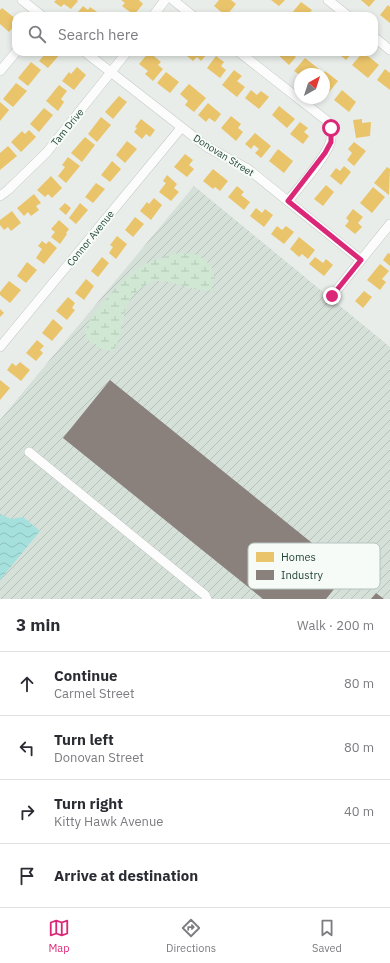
<!DOCTYPE html>
<html lang="en">
<head>
<meta charset="utf-8">
<style>
	body { margin:0; font-family:"IBM Plex Sans",sans-serif; background:#f2f2f3; color:#2b2b33 }
	.compass { position:absolute; left:294px; top:68px; width:36px; height:36px; border-radius:50%; background:#fff; box-shadow:0 2px 6px #0003; rotate:39deg }
	.stop { position:absolute; width:12px; height:12px; margin:-9px; border:3px solid #db2777; border-radius:50%; background:#fff }
	.stop.end { background:#db2777; border-color:#fff; box-shadow:0 1px 4px #0008 }
	.list { margin:0; padding:0; list-style:none }
	h2 { display:flex; justify-content:space-between; align-items:center; height:52px; margin:0; padding:0 16px; font-size:17px }
	h2 small { font-size:13px; font-weight:400; color:#7c7c81 }
	.list li { display:grid; grid-template-columns:26px 1fr auto; gap:12px; align-items:center; box-sizing:border-box; height:64px; padding:0 16px; border-top:1px solid #e1e1e2 }
	.list b { display:block; font-size:15px; white-space:nowrap }
	.list p { margin:0; font-size:13px; white-space:nowrap; color:#7c7c81 }
	.list em { font-size:13px; font-style:normal; color:#7c7c81 }
	.icon { flex:none; width:22px; height:22px; fill:none; stroke:currentColor; stroke-width:2; stroke-linecap:round; stroke-linejoin:round }
	.map { position:relative; flex:none; width:390px; height:599px; overflow:hidden }
	.search { position:absolute; background:#fff; box-shadow:0 2px 6px #0003; left:12px; right:12px; top:12px; height:44px; display:flex; align-items:center; gap:10px; box-sizing:border-box; padding:0 14px; border-radius:12px; color:#7c7c81; font-size:15px }
	.sheet { height:308px; background:#fff }
	nav { display:flex; justify-content:space-around; align-items:center; box-sizing:border-box; height:56px; border-top:1px solid #e1e1e2; background:#fff; font-size:11px; color:#7c7c81 }
	nav a { display:grid; justify-items:center; gap:2px }
	nav .on { color:#db2777 }
	.map>svg:first-child { display:block }
</style>
</head>
<body>
<div class="map">
<svg width="390" height="599" viewBox="0 0 390 599">
	<defs>
		<pattern id="industrial-furrows" width="10" height="10" patternUnits="userSpaceOnUse"><rect width="10" height="10" fill="#d5e0d9"/><path d="M-1 1l2-2M0 10L10 0M9 11l2-2" fill="none" stroke="#b7c1bb"/></pattern>
		<pattern id="wetland-marsh" width="20" height="14" patternUnits="userSpaceOnUse"><rect width="20" height="14" fill="#d0e8d3"/><path d="M1 5h8M5 5V1M11 12h8M15 12V8" fill="none" stroke="#b2c8b6"/></pattern>
		<pattern id="water-waves" width="16" height="10" patternUnits="userSpaceOnUse"><rect width="16" height="10" fill="#a5e0dd"/><path d="M0 5q4-4 8 0t8 0" fill="none" stroke="#8ec1be"/></pattern>
	</defs>
	<rect width="100%" height="100%" fill="#e8edea"/>
	<path fill="url(#industrial-furrows)" d="M194 186 390 347V599H0V420Z"/>
	<path fill="url(#wetland-marsh)" d="M180 253 200 255 211 266 215 278 211 290C193 293 176 280 157 281 151 281 146 285 141 288 117 306 127 332 113 351 102 351 83 344 86 329 88 317 121 281 132 272 143 263 167 255 180 253Z"/>
	<path fill="url(#water-waves)" d="M0 514 11 519 23 517 40 531 0 580Z"/>
	<path fill="#e9c46a" d="M56 0H77L78 1 71 9 64 4 61 7 54 2Z
		M121 0H139L143 4 134 15 122 6 125 3Z
		M219 0H231L236 4 226 16 214 6Z
		M271 0H285L279 6Z
		M361 0H375L369 7Z
		M301 2 312 10 307 16H294L291 14Z
		M388 5 390 7V23L380 15Z
		M83 6 88 10 90 7 100 14 99 16H83L78 12Z
		M2 8 16 19V24L9 32 0 24V10Z
		M43 52H60L61 53 48 68 39 61 45 54Z
		M149 52 161 62 158 65 163 69 153 81 145 74 148 71 139 64Z
		M182 52H205L207 54 201 61 197 57 193 61Z
		M275 52H290L296 57 289 65Z
		M336 52H353L346 60Z
		M363 52 379 65 368 78 352 65Z
		M216 56 224 62 221 66 226 70 220 78 207 68Z
		M305 58 319 69 315 74 300 75 294 71Z
		M31 62 41 70 28 86 18 78Z
		M77 67 86 75 74 90 62 81 69 72 71 74Z
		M385 69 390 73V90L377 80Z
		M234 70 242 76 237 81 245 87 237 97 222 85Z
		M325 71 338 81 326 96 324 94 323 74Z
		M166 72 179 82 170 93 157 83Z
		M16 83 27 91 13 107 3 99Z
		M189 84 206 98 194 112 185 105 188 101 180 94Z
		M59 85 67 91 61 99 64 102 58 111 46 101Z
		M251 90 257 95 261 91 269 97 259 109 245 98Z
		M342 90 356 102 349 112 334 100Z
		M119 96 127 102 113 119 105 112Z
		M0 102 9 110 0 121Z
		M208 103 221 114 215 122 209 118 206 122 198 115Z
		M279 106 295 119 287 128 272 115Z
		M44 108 53 115 39 132 30 124Z
		M231 116 241 124 238 128 243 132 236 141 221 128Z
		M101 117 111 125 97 142 88 134Z
		M141 119 155 130 150 137 146 134 142 139 134 132 137 128 135 127Z
		M362 119V123L371 122 370 136 356 138 353 120Z
		M300 122 308 128 304 132 309 136 303 144 290 134Z
		M29 130 36 137 21 152 11 142 22 131 25 134Z
		M255 133 271 146 261 158 255 153 259 149 254 145 251 149 245 144Z
		M85 137 95 145 82 162 71 153Z
		M127 141 137 149 125 163 116 155Z
		M354 142 366 151 354 166 347 160 352 153 348 149Z
		M8 146 17 156 0 170V153Z
		M278 149 293 161 284 173 269 161Z
		M185 154 193 160 189 165 194 169 187 177 174 167Z
		M68 157 80 166 66 183 58 176 65 167 62 165Z
		M112 161 121 169 110 182 101 175Z
		M344 166 351 172 341 185 330 176 336 168 340 171Z
		M387 167 390 169 389 195 374 183Z
		M213 169 228 181 220 191 215 187 213 189 203 181Z
		M167 175 177 184 174 188 179 192 171 201 159 192 166 183 163 181Z
		M51 176 62 188 52 198 48 194 45 197 37 190Z
		M96 183 105 189 93 203 85 197Z
		M326 185 334 192 323 206 314 199Z
		M237 186 244 192 241 195 250 202 244 210 228 197Z
		M373 187 385 197 372 213 360 203Z
		M34 194 41 203 36 206 39 210 31 216 28 212 24 216 17 208Z
		M154 198 162 205 151 220 140 211 147 202 149 204Z
		M65 203 71 208 66 215 59 209Z
		M80 203 88 210 76 224 69 218Z
		M256 208 262 213 265 209 273 215 264 227 250 216Z
		M353 209 363 217 358 223 362 227 355 234 345 226 349 221 346 218Z
		M12 211 21 223 11 231 8 227 4 230 0 225V220Z
		M135 217 144 224 133 237 125 230Z
		M59 220 69 229 66 233 67 234 60 244 51 237 55 232 51 229Z
		M277 226 282 230 286 226 294 232 284 244 271 234Z
		M117 236 127 244 116 259 109 253 113 247 110 245Z
		M299 237 315 250 308 259 302 254 299 257 290 249Z
		M42 241 46 244 49 241 57 248 44 264 36 258 42 249 38 246Z
		M388 253 390 254V266L383 260Z
		M102 257 109 263 98 277 91 271Z
		M315 257 323 263 326 259 333 265 324 276 309 264Z
		M27 262 37 270 26 283 17 276Z
		M380 264 389 271 382 279 386 282 380 290 367 280Z
		M86 279 94 286 84 300 75 293Z
		M9 281 21 290 10 303 0 295V292Z
		M364 291 372 297 363 308 355 301Z
		M68 297 75 303 72 308 75 310 67 320 56 311Z
		M0 309 4 313 0 317Z
		M53 319 63 328 52 341 42 333Z
		M37 340 44 346 40 350 43 353 36 361 26 353Z
		M20 362 30 370 21 381 7 370 12 363 16 366Z
		M0 380 10 388 0 400Z"/>
	<path fill="#8a817c" d="M110 380 348 572 326 599H263L63 438Z
		M376 593 384 599H371Z"/>
	<g fill="none" stroke-linecap="round" stroke-linejoin="round">
		<defs>
			<path id="minor" d="M22 0 42 16
				M173 0 193 16
				M328 0 348 16
				M153 16 165 0
				M374 37 390 50
				M85 52 207 147 248 169 361 260
				M239 52 326 120C330 127 333 135 330 143 324 160 300 186 288 201
				M0 71 16 52
				M0 196 8 190 47 152 127 52
				M332 296 390 224
				M0 347 181 128
				M29 452 205 595 207 599"/>
		</defs>
		<use href="#minor" stroke="#c4cac7" stroke-width="10"/>
		<use href="#minor" stroke="#fcfcfc" stroke-width="9"/>
	</g>
	<g fill="none" stroke-linecap="round" stroke-linejoin="round">
		<path stroke="#db2777" stroke-width="5" d="M331 128V142L325 153 288 201 361 260 332 296"/>
	</g>
	<g text-anchor="middle" stroke-width="4" stroke-linejoin="round" paint-order="stroke">
		<g font-size="10" fill="#214435" stroke="#f6fbf8">
			<text transform="translate(67 127) rotate(-51)" y="4">Tam Drive</text>
			<text transform="translate(224 155) rotate(32)" y="4">Donovan Street</text>
			<text transform="translate(90 238) rotate(-51)" y="4">Connor Avenue</text>
		</g>
	</g>
	<rect x="248" y="543" width="132" height="46" rx="6" fill="#f6fbf8" stroke="#b6c4be" stroke-width="1"/>
	<rect x="256" y="552" width="18" height="10" fill="#e9c46a"/>
	<rect x="256" y="570" width="18" height="10" fill="#8a817c"/>
	<g font-size="11" fill="#214435">
		<text x="281" y="561">Homes</text>
		<text x="281" y="579">Industry</text>
	</g>
</svg>
<svg class="compass" viewBox="-18 -18 36 36"><path d="M0-13l5 13h-10z" fill="#e53935"/><path d="M0 13l5-13h-10z" fill="#7c7c81"/></svg>
<div class="stop" style="left:331px;top:128px"></div>
<div class="stop end" style="left:332px;top:296px"></div>
<div class="search"><svg class="icon" aria-label="search" viewBox="0 0 24 24"><circle cx="10" cy="10" r="6"/><path d="M15 15l6 6"/></svg>Search here</div>
</div>
<section class="sheet">
<h2>3 min<small>Walk · 200 m</small></h2>
<ul class="list">
<li><svg class="icon" aria-label="ahead" viewBox="0 0 24 24"><path d="M12 20V5M6 11l6-6 6 6"/></svg><div><b>Continue</b><p>Carmel Street</p></div><em>80 m</em></li>
<li><svg class="icon" aria-label="left" viewBox="0 0 24 24"><path d="M17 20v-9H6M10 6l-5 5 5 5"/></svg><div><b>Turn left</b><p>Donovan Street</p></div><em>80 m</em></li>
<li><svg class="icon" aria-label="right" viewBox="0 0 24 24"><path d="M7 20v-9h11M14 6l5 5-5 5"/></svg><div><b>Turn right</b><p>Kitty Hawk Avenue</p></div><em>40 m</em></li>
<li><svg class="icon" aria-label="arrive" viewBox="0 0 24 24"><path d="M6 21V4h12l-3 4 3 4H6"/></svg><div><b>Arrive at destination</b></div></li>
</ul>
</section>
<nav>
<a class="on"><svg class="icon" aria-label="map" viewBox="0 0 24 24"><path d="M3 6l6-2 6 2 6-2v14l-6 2-6-2-6 2zM9 4v14M15 6v14"/></svg>Map</a>
<a><svg class="icon" aria-label="directions" viewBox="0 0 24 24"><path d="M12 3l9 9-9 9-9-9zM9 14v-3h6M13 9l2 2-2 2"/></svg>Directions</a>
<a><svg class="icon" aria-label="saved" viewBox="0 0 24 24"><path d="M7 4h10v16l-5-4-5 4z"/></svg>Saved</a>
</nav>
</body>
</html>
